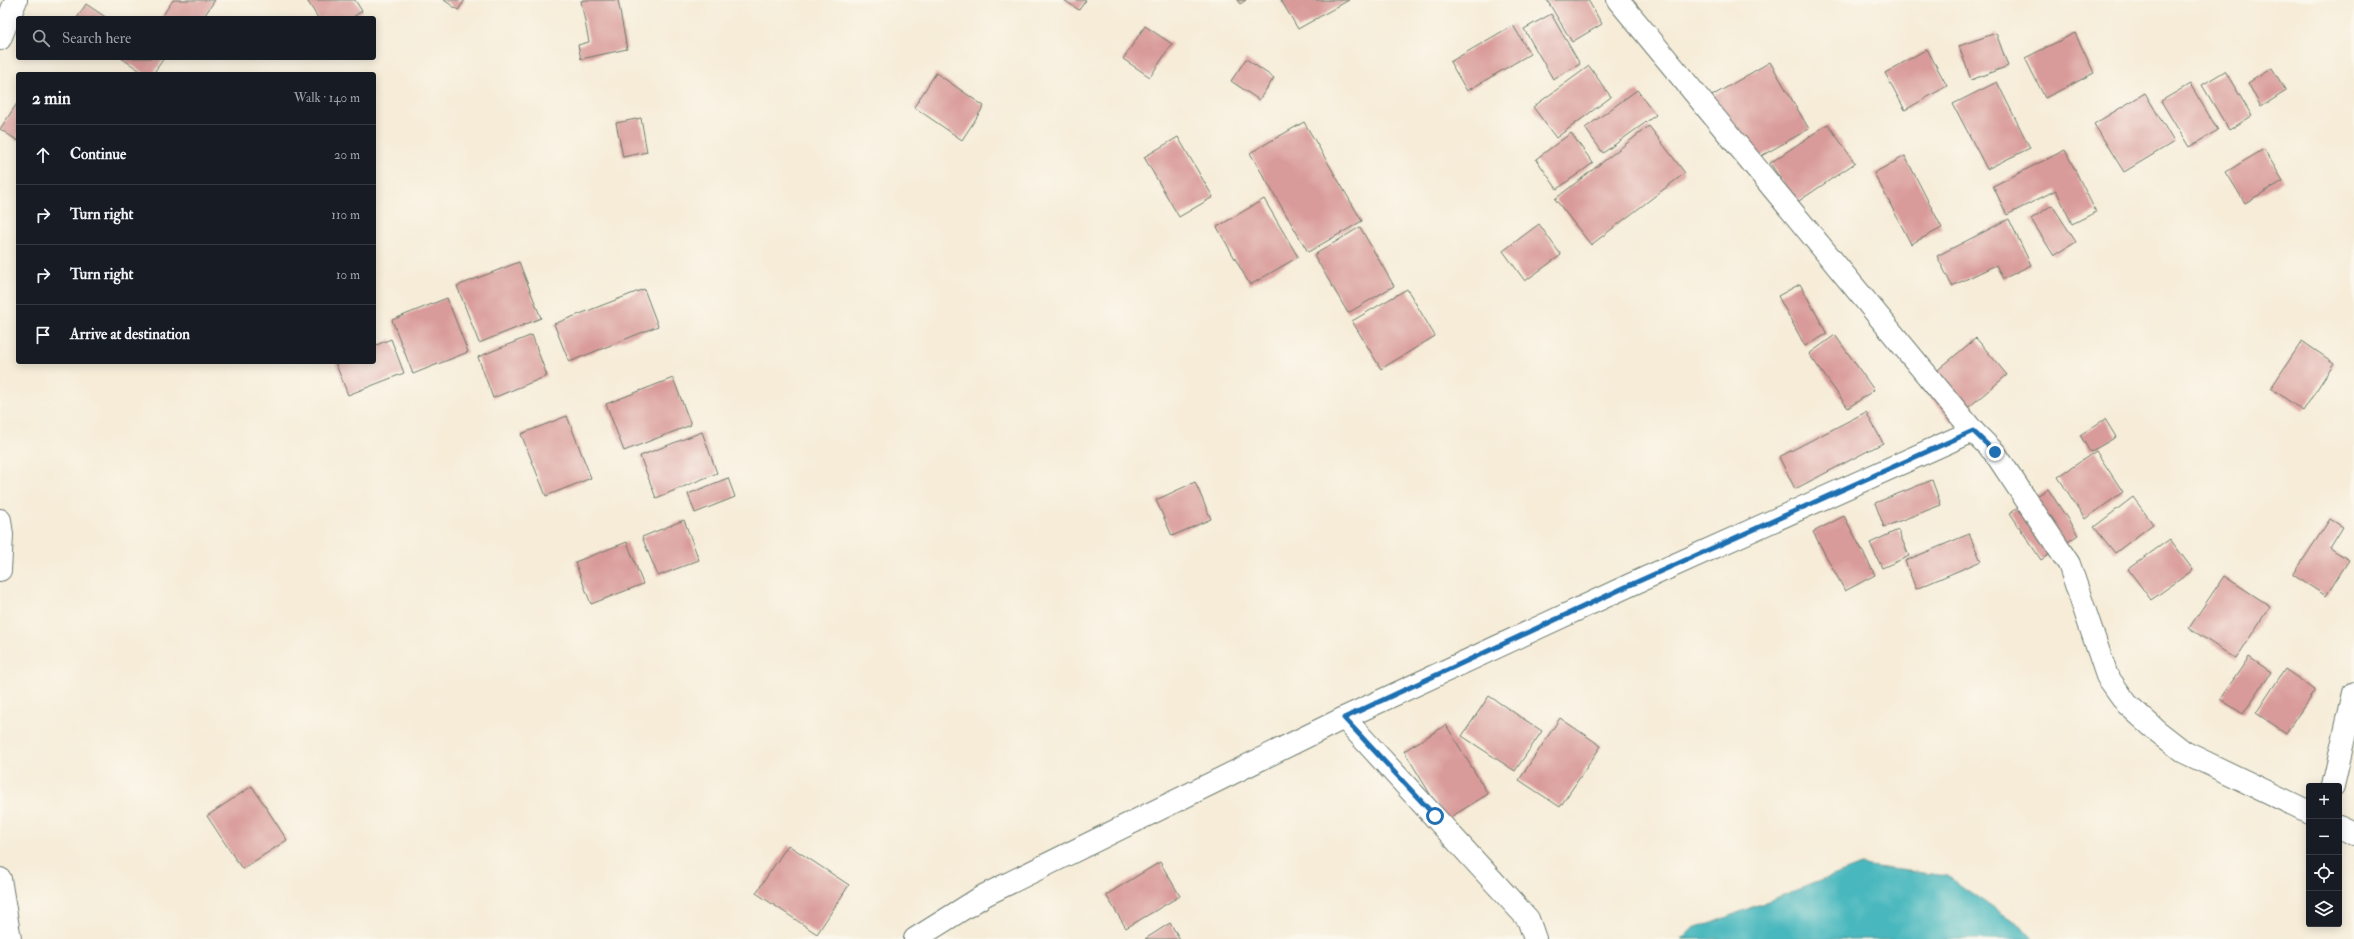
<!DOCTYPE html>
<html lang="en">
<head>
<meta charset="utf-8">
<style>
	body { margin:0; font-family:"IM FELL Double Pica",serif; background:#20242c; color:#f1f3f6 }
	.controls { position:absolute; right:12px; bottom:12px; display:grid; overflow:hidden; border-radius:4px; box-shadow:0 2px 10px #0003 }
	.controls button { width:36px; height:36px; display:grid; place-items:center; padding:0; border:0; border-bottom:1px solid #363941; background:#171b24; color:#f1f3f6; font:20px sans-serif }
	.stop { position:absolute; width:12px; height:12px; margin:-9px; border:3px solid #1f6fb2; border-radius:50%; background:#fff }
	.stop.end { background:#1f6fb2; border-color:#fff; box-shadow:0 1px 4px #0008 }
	.list { margin:0; padding:0; list-style:none }
	h2 { display:flex; justify-content:space-between; align-items:center; height:52px; margin:0; padding:0 16px; font-size:17px }
	h2 small { font-size:13px; font-weight:400; color:#9ea1a6 }
	.list li { display:grid; grid-template-columns:26px 1fr auto; gap:12px; align-items:center; box-sizing:border-box; height:60px; padding:0 16px; border-top:1px solid #363941 }
	.list b { display:block; font-size:15px; white-space:nowrap }
	.list em { font-size:13px; font-style:normal; color:#9ea1a6 }
	.icon { flex:none; width:22px; height:22px; fill:none; stroke:currentColor; stroke-width:2; stroke-linecap:round; stroke-linejoin:round }
	.map { position:relative; flex:none; width:2354px; height:939px; overflow:hidden }
	.search { position:absolute; background:#171b24; box-shadow:0 2px 10px #0003; left:16px; top:16px; width:360px; height:44px; display:flex; align-items:center; gap:10px; box-sizing:border-box; padding:0 14px; border-radius:4px; color:#9ea1a6; font-size:15px }
	.panel { position:absolute; background:#171b24; box-shadow:0 2px 10px #0003; left:16px; top:72px; width:360px; height:292px; border-radius:4px }
	.map>svg:first-child { display:block }
</style>
</head>
<body>
<div class="map">
<svg width="2354" height="939" viewBox="0 0 2354 939">
	<rect width="100%" height="100%" fill="#fbf7ec"/>
	<filter id="ink" filterUnits="userSpaceOnUse"><feTurbulence type="fractalNoise" baseFrequency=".025" numOctaves="2"/><feDisplacementMap in="SourceGraphic" scale="8" xChannelSelector="R" yChannelSelector="G"/><feConvolveMatrix kernelMatrix="1 2 1 2 8 2 1 2 1" color-interpolation-filters="sRGB"/></filter>
	<filter id="wash" filterUnits="userSpaceOnUse"><feTurbulence type="fractalNoise" baseFrequency=".012" numOctaves="4" result="noise"/><feDisplacementMap in="SourceGraphic" scale="16" xChannelSelector="R" yChannelSelector="G"/><feGaussianBlur stdDeviation="0.9" result="paint"/><feColorMatrix in="noise" values="0 0 0 0 0 0 0 0 0 0 0 0 0 0 0 0 0 1.4 0 .05"/><feComposite in="paint" operator="in"/></filter>
	<g filter="url(#wash)">
		<rect width="100%" height="100%" fill="#f6ecd8"/>
		<path fill="#48b8be" stroke="#347a79" d="M1861 865 1947 876 2022 928 2034 939H1682L1693 928 1719 920Z"/>
		<g id="blocks">
			<path fill="#d99b9a" d="M173 0H215L203 18H161Z
				M307 0H355L362 11 352 18H318Z
				M444 0H465L458 10Z
				M585 0H618L627 49 581 59 578 45 589 42 581 1Z
				M1064 0H1086L1079 10Z
				M1237 0H1246L1240 4Z
				M1281 0H1349L1298 29Z
				M1547 0H1588L1602 24 1572 42Z
				M86 4 107 18H77Z
				M1551 14 1580 64 1553 79 1524 29Z
				M1513 25 1530 54 1467 91 1450 62Z
				M1145 26 1172 44 1150 77 1123 59Z
				M1996 33 2008 66 1971 80 1959 46Z
				M2075 33 2094 73 2045 98 2025 58Z
				M1927 49 1947 86 1905 110 1885 73Z
				M121 58H164L153 74H145Z
				M1246 59 1274 78 1259 100 1231 81Z
				M1770 62 1809 129 1747 164 1710 97Z
				M1589 66 1611 97 1556 138 1533 107Z
				M2272 68 2286 91 2261 107 2248 83Z
				M2225 71 2252 116 2229 130 2202 85Z
				M936 73 984 106 962 140 914 107Z
				M1997 82 2030 148 1987 169 1953 104Z
				M2190 84 2218 130 2189 147 2161 101Z
				M1637 90 1656 115 1603 153 1585 128Z
				M2145 93 2174 142 2124 172 2094 124Z
				M18 102V141L0 129Z
				M641 118 647 152 623 157 616 123Z
				M1304 122 1362 221 1308 252 1250 153Z
				M1828 124 1855 163 1796 203 1770 163Z
				M1649 126 1685 173 1591 245 1555 199Z
				M1571 133 1593 163 1557 189 1536 159Z
				M1178 137 1213 197 1179 217 1144 157Z
				M2264 149 2283 181 2245 203 2226 172Z
				M2065 150 2096 212 2072 224 2056 190 2007 215 1993 186Z
				M1905 156 1942 228 1911 244 1874 173Z
				M1264 199 1298 257 1250 285 1217 227Z
				M2052 205 2076 242 2054 256 2031 219Z
				M2009 219 2031 265 2003 279 1996 265 1952 286 1937 256Z
				M1539 224 1561 255 1525 281 1503 251Z
				M1360 227 1394 286 1348 313 1314 255Z
				M519 262 541 318 479 343 457 286Z
				M1800 284 1827 334 1805 346 1778 296Z
				M644 289 658 326 569 362 554 324Z
				M1407 289 1435 336 1381 369 1352 321Z
				M447 298 468 352 413 374 392 320Z
				M532 335 547 376 493 398 478 357Z
				M1835 335 1874 390 1848 408 1809 354Z
				M1976 338 2007 375 1951 422 1920 385Z
				M391 339 404 373 348 395 335 362H374V346Z
				M2302 341 2334 363 2303 411 2271 388Z
				M673 378 691 425 624 451 606 404Z
				M1866 412 1883 443 1795 489 1779 457Z
				M567 416 591 478 546 496 521 434Z
				M2105 419 2116 437 2090 452 2080 435Z
				M702 432 717 473 656 498 640 456Z
				M2096 451 2123 492 2085 519 2058 477Z
				M728 478 735 497 695 513 688 494Z
				M1932 480 1941 505 1884 527 1875 503Z
				M1195 482 1211 519 1172 536 1156 500Z
				M2048 489 2078 535 2041 560 2010 513Z
				M2133 497 2153 524 2115 553 2094 527Z
				M1844 516 1875 575 1845 591 1813 532Z
				M2330 519 2343 527 2330 548 2349 560 2326 596 2293 575Z
				M684 520 699 560 658 576 642 537Z
				M1898 530 1909 556 1882 568 1870 543Z
				M1969 534 1981 561 1916 589 1905 561Z
				M2170 539 2193 570 2151 600 2128 569Z
				M627 542 643 584 591 604 575 562Z
				M2224 576 2270 606 2236 659 2189 628Z
				M2249 657 2271 672 2243 714 2220 699Z
				M2285 669 2315 690 2286 733 2256 713Z
				M1489 696 1542 731 1515 771 1462 736Z
				M1560 718 1601 746 1560 807 1519 780Z
				M1446 725 1488 794 1446 820 1404 751Z
				M252 786 287 840 242 869 207 816Z
				M788 845 849 885 817 934 756 893Z
				M1160 862 1180 896 1126 928 1106 895Z
				M1170 923 1180 939H1145Z"/>
		</g>
	</g>
	<g filter="url(#ink)">
		<use href="#blocks" fill-opacity="0" stroke="#6a7a6d" stroke-width="1"/>
		<g fill="none" stroke-linecap="round" stroke-linejoin="round">
			<defs>
				<path id="minor" d="M1618 0 1973 431
					M0 39 16 0
					M0 520 2 535 0 570
					M1344 718 1528 919 1535 939
					M2333 786 2354 693
					M0 879 10 939"/>
				<path id="tertiary" d="M2339 827 2354 834
					M915 939 985 895 1344 718 1630 585 1973 431 1995 453 2069 564 2107 676 2127 704 2157 731 2184 752 2309 812"/>
			</defs>
			<use href="#minor" stroke="#6a7a6d" stroke-width="24"/>
			<use href="#tertiary" stroke="#6a7a6d" stroke-width="24"/>
			<use href="#minor" stroke="#fff" stroke-width="22"/>
			<use href="#tertiary" stroke="#fff" stroke-width="22"/>
		</g>
	</g>
	<g fill="none" stroke-linecap="round" stroke-linejoin="round" filter="url(#ink)">
		<path stroke="#1f6fb2" stroke-width="5" d="M1435 816 1344 718 1630 585 1973 431 1995 452"/>
	</g>
</svg>
<div class="controls">
<button>+</button>
<button>−</button>
<button><svg class="icon" aria-label="locate" viewBox="0 0 24 24"><circle cx="12" cy="12" r="6"/><path d="M12 2v4M12 18v4M2 12h4M18 12h4"/></svg></button>
<button><svg class="icon" aria-label="layers" viewBox="0 0 24 24"><path d="M12 4l9 5-9 5-9-5zM3 14l9 5 9-5"/></svg></button>
</div>
<div class="stop" style="left:1435px;top:816px"></div>
<div class="stop end" style="left:1995px;top:452px"></div>
<div class="search"><svg class="icon" aria-label="search" viewBox="0 0 24 24"><circle cx="10" cy="10" r="6"/><path d="M15 15l6 6"/></svg>Search here</div>
<section class="panel">
<h2>2 min<small>Walk · 140 m</small></h2>
<ul class="list">
<li><svg class="icon" aria-label="ahead" viewBox="0 0 24 24"><path d="M12 20V5M6 11l6-6 6 6"/></svg><div><b>Continue</b></div><em>20 m</em></li>
<li><svg class="icon" aria-label="right" viewBox="0 0 24 24"><path d="M7 20v-9h11M14 6l5 5-5 5"/></svg><div><b>Turn right</b></div><em>110 m</em></li>
<li><svg class="icon" aria-label="right" viewBox="0 0 24 24"><path d="M7 20v-9h11M14 6l5 5-5 5"/></svg><div><b>Turn right</b></div><em>10 m</em></li>
<li><svg class="icon" aria-label="arrive" viewBox="0 0 24 24"><path d="M6 21V4h12l-3 4 3 4H6"/></svg><div><b>Arrive at destination</b></div></li>
</ul>
</section>
</div>
</body>
</html>
